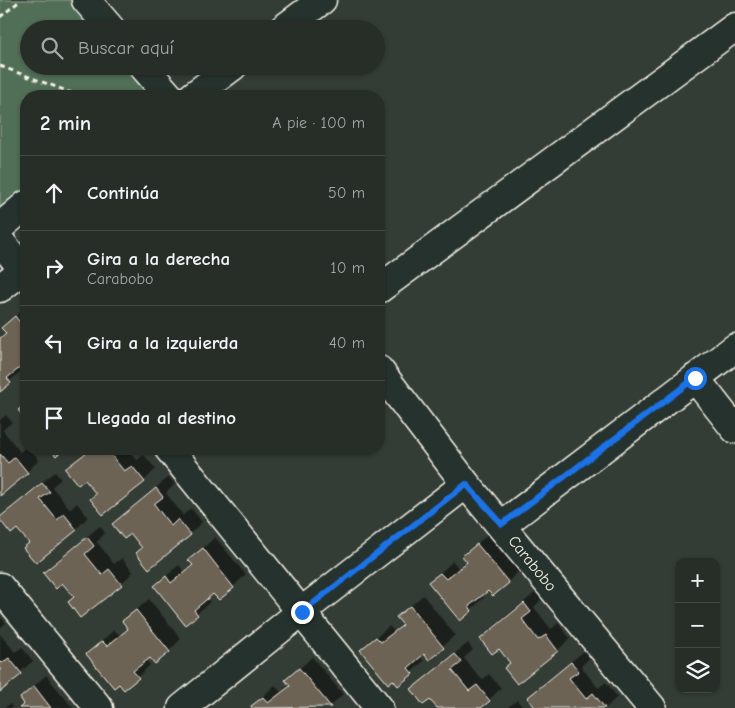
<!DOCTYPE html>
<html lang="es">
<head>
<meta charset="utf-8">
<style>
	body { margin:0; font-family:"Comic Neue",sans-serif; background:#333a34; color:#f1f3f6 }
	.controls { position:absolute; right:15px; bottom:15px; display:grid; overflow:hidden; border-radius:10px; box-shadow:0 1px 4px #0004 }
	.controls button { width:45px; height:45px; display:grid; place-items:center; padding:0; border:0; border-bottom:1px solid #434a45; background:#272e28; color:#f1f3f6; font:25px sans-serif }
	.stop { position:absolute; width:15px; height:15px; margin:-11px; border:4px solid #1a73e8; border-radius:50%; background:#fff }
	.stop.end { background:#1a73e8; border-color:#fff; box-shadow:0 1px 5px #0008 }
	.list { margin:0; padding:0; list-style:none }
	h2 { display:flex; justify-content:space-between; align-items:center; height:65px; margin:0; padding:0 20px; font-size:21px }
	h2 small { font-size:16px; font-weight:400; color:#a4a8a8 }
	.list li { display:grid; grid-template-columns:32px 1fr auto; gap:15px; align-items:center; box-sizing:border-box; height:75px; padding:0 20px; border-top:1px solid #434a45 }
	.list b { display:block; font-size:19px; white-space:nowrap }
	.list p { margin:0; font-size:16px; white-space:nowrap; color:#a4a8a8 }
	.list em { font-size:16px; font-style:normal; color:#a4a8a8 }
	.icon { flex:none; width:28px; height:28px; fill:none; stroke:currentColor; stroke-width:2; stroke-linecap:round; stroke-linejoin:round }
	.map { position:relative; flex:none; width:735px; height:708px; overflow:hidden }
	.search { position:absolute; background:#272e28; box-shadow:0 1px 4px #0004; left:20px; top:20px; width:365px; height:55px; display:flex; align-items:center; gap:12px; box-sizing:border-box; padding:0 18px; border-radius:28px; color:#a4a8a8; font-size:19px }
	.panel { position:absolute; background:#272e28; box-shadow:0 1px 4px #0004; left:20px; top:90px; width:365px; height:365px; border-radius:20px }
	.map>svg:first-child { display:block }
</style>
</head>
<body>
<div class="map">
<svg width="735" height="708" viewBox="0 0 735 708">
	<rect width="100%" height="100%" fill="#343d35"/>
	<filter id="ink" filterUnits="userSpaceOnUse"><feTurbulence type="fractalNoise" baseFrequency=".02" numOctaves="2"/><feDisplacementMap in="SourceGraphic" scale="10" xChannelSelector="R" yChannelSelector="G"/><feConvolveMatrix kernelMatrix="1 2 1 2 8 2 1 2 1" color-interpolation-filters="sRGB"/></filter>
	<g filter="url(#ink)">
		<path fill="#516e57" stroke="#a2b0a0" d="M0 0H86L111 29H29V66H143L161 96H26V205L0 227Z"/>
		<path fill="#0007" d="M26 307V361L19 366 22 370 0 390V337L6 332 3 328Z
			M6 415 12 422 3 430 20 452 26 447V449H30L39 460 27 472 0 494V420Z
			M90 449H128L137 460 144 455 156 469 144 481 97 493 85 478 67 469Z
			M55 472 61 479 52 487 70 509 77 503 88 517 76 529 30 542 17 527 0 518 12 506Z
			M169 477 175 484 166 493 183 515 191 508 202 522 190 534 144 547 131 532 114 524 126 512Z
			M100 526 105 533 97 542 114 564 122 558 133 572 121 584 75 597 62 582 44 573 56 561Z
			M489 533 520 570 508 582 488 589 481 594 484 598 460 619 430 582 453 561 458 568 467 560 464 556Z
			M215 537 246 575 219 599 214 593 206 598 210 602 185 624 155 586 179 565 184 572 193 564 190 560Z
			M536 592 542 599 534 607 551 629 558 623 570 638 558 650 517 682 511 662 499 647 481 639 493 627Z
			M423 595 455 635 429 659 424 652 420 656 424 661 398 684 362 650 389 626 394 631 403 624 398 617Z
			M149 599 181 639 169 651 155 662 150 657 146 660 150 665 138 677 87 654 114 630 120 635 129 628 124 621Z
			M0 616 6 623 0 628Z
			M0 634 15 652 22 647 33 661 0 690Z
			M468 643 473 650 464 658 482 680 489 674 501 688 489 700 479 708H438L430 698 413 689 425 677Z
			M584 651 590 658 581 666 598 688 606 682 617 697 606 708H537L529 698 541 686Z
			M312 657 343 694 329 708H254L252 706 275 685 281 692 290 684 287 680Z
			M46 675 73 708H18L25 702 21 698Z
			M517 700 522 706 520 708H507Z
			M10 704 13 708H4Z"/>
		<path fill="#6c6355" stroke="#f4f1e8" d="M15 316 26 330V363L7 378 11 383 0 392V338L6 333 1 328Z
			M26 404V420L18 410Z
			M50 449H64L56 456Z
			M91 449H109L107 450 124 471 132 466 145 482 103 515 90 499 96 494 85 480 78 485 65 469Z
			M0 454 8 463 15 457 28 473 0 496Z
			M42 483 50 492 40 499 57 520 64 514 77 530 36 563 23 548 29 543 17 529 11 534 0 520V517Z
			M156 488 163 497 154 504 171 526 178 519 191 535 149 569 136 553 142 548 131 534 124 539 112 524Z
			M87 537 94 546 85 554 102 575 109 569 122 585 80 618 68 602 74 597 62 583 56 589 43 573Z
			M477 544 509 583 493 596 488 591 469 606 472 611 460 621 428 582 440 573 446 579 467 562 462 556Z
			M203 548 234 588 219 600 213 594 194 610 198 615 185 625 154 586 166 576 171 583 193 565 188 560Z
			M524 603 531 612 522 619 538 640 546 635 558 651 517 684 504 668 510 663 499 649 492 654 480 639Z
			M410 606 444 648 429 660 424 654 408 668 413 674 398 686 393 680 388 684 360 650 376 637 381 642 403 625 396 617Z
			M136 610 170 652 155 664 150 658 133 671 139 678 124 690 119 684 114 688 86 654 102 641 107 646 128 629 122 621Z
			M455 654 462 662 452 670 469 691 477 685 490 701 481 708H437L430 700 423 705 411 689Z
			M9 658 22 674 0 692V661L2 663Z
			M571 662 579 671 569 678 586 699 593 693 605 708H536L527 698Z
			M299 668 331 707 252 708 251 706 263 697 268 703 290 686 285 680Z
			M34 686 51 708H19L24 704 20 698Z"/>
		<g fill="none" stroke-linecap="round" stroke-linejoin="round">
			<defs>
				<path id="minor" d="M86 0 111 29
					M283 29 322 0
					M143 66 169 96
					M193 96 233 66
					M0 227 26 205
					M0 241 26 273
					M0 288 26 268
					M379 289 735 27
					M379 370 466 484 652 708
					M695 378 735 429
					M169 449 379 708
					M502 525 735 348
					M0 587 99 708
					M182 708 301 612 466 484"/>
			</defs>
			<use href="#minor" stroke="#f4f1e8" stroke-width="31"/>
			<path stroke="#f4f1e8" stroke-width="3" stroke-dasharray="5 4" stroke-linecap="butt" d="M0 17 21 0
				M0 66 80 96"/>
			<use href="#minor" stroke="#26332d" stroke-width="28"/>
		</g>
	</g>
	<g fill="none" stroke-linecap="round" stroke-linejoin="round" filter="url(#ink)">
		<path stroke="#1a73e8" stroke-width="6" d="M302 612 466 484 502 524 695 378"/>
	</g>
	<g text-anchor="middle" stroke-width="4.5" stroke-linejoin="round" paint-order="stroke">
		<g font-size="16" fill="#f4f1e8" stroke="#26332d">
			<text transform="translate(533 563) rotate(51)" y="6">Carabobo</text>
		</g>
	</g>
</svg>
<div class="controls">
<button>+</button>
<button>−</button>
<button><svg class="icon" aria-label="layers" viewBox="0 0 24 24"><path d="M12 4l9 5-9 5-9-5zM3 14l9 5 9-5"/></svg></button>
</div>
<div class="stop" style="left:695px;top:378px"></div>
<div class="stop end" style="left:302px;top:612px"></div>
<div class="search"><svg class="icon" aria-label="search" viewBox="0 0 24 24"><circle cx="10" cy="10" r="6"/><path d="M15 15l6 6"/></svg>Buscar aquí</div>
<section class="panel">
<h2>2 min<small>A pie · 100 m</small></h2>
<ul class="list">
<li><svg class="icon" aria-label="ahead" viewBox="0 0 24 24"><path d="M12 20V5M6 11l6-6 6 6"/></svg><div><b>Continúa</b></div><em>50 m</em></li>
<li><svg class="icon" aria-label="right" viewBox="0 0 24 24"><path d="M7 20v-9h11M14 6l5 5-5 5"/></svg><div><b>Gira a la derecha</b><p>Carabobo</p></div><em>10 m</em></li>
<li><svg class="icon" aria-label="left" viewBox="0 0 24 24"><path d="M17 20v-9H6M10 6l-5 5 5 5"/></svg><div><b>Gira a la izquierda</b></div><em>40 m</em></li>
<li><svg class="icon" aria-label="arrive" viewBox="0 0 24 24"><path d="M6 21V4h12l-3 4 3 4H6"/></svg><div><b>Llegada al destino</b></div></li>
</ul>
</section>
</div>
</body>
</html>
